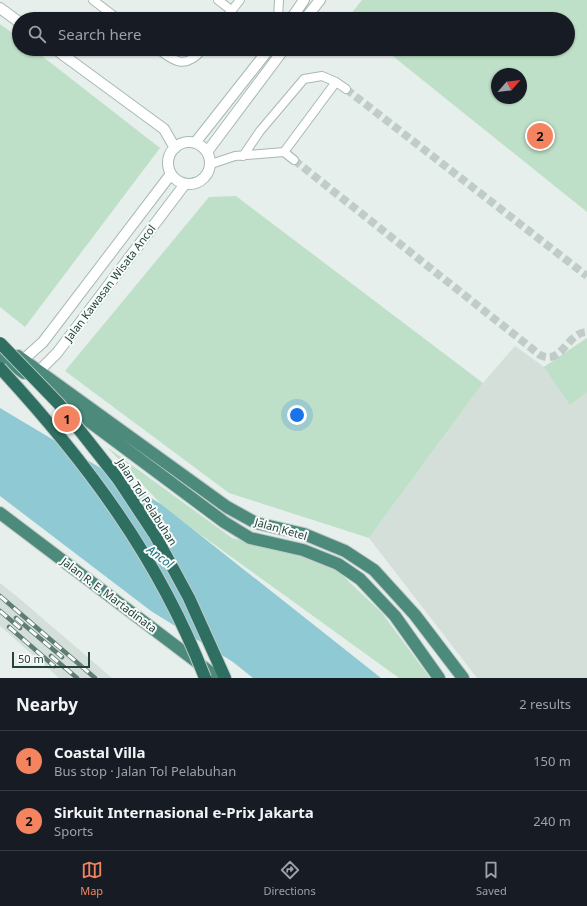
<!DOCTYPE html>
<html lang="en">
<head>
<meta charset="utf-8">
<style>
	body { margin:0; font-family:"Noto Sans",sans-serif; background:#242831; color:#f1f3f6 }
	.compass { position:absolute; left:491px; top:68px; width:36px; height:36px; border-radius:50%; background:#171b24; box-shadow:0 1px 3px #0004; rotate:62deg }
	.scale { position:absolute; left:12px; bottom:10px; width:78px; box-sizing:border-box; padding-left:4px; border:2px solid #24423a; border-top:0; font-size:11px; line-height:14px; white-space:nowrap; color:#24423a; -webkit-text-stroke:3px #f7fbf9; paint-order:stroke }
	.you { position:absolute; left:297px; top:415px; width:14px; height:14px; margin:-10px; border:3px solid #fff; border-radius:50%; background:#1a73e8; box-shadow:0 0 0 6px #1a73e833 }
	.badge { display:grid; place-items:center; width:26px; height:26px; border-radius:50%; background:#f4845f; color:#111; font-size:13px; font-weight:700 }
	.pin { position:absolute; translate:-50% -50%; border:2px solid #fff; box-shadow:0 1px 4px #0006 }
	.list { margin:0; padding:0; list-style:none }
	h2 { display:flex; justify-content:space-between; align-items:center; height:52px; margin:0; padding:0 16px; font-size:17px }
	h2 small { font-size:13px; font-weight:400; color:#9ea1a6 }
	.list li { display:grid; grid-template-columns:26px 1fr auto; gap:12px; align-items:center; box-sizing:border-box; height:60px; padding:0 16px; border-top:1px solid #363941 }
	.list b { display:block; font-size:15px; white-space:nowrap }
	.list p { margin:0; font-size:13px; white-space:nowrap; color:#9ea1a6 }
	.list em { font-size:13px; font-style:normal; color:#9ea1a6 }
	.icon { flex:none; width:22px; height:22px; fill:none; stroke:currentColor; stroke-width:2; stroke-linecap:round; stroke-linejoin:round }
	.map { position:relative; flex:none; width:587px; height:678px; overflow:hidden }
	.search { position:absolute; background:#171b24; box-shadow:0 1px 3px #0004; left:12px; right:12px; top:12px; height:44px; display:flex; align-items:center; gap:10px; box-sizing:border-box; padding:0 14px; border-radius:22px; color:#9ea1a6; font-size:15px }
	.sheet { height:172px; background:#171b24 }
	nav { display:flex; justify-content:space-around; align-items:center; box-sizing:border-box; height:56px; border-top:1px solid #363941; background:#171b24; font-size:11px; color:#9ea1a6 }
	nav a { display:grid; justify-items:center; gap:2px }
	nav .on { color:#f4845f }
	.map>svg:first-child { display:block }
</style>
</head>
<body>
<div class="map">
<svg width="587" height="678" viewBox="0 0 587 678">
	<rect width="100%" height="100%" fill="#e6efeb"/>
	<path fill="#d4dfda" d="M587 338V678H477L369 538 483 383 515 346 544 367Z
		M0 583 20 599 112 678H59L0 626Z"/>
	<path fill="#bfe0c8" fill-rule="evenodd" d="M362 0H587V212L384 49H568V19H347ZM497 74H521V98H497Z
		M0 24 19 38V49H33L160 148 25 327 0 307Z
		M236 196 483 383 369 538 229 493 65 371 209 197Z
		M587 338V392L570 405 544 367Z
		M107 447 232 538 300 556 339 572 382 613 430 678H399L190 527 161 504Z"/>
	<path fill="#8ec9d4" d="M0 408 161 504 381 678H253L233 662 151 611 0 496Z"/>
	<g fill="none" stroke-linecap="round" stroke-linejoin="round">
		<path stroke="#bfccc8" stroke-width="8" stroke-dasharray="8 4" stroke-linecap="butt" d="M346 89 587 276
			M294 160 540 355C562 366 567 332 587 332"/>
		<defs>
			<path id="minor" d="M93 0 118 19
				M218 0 231 10
				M225 19 240 0
				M278 19 279 0
				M158 49C176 63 186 69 203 49
				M284 152 336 82
				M243 156 260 131 304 79 322 76 336 82 346 89
				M211 164 235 156 284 152 294 160"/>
			<path id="tertiary" d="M0 8 19 22
				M291 19 304 0
				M305 19 320 0
				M55 49 164 129 175 148
				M168 163a21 21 0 1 1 42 0a21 21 0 1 1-42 0Z
				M195 143 269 49
				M207 152 284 49
				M21 365 23 360 43 342 171 174
				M36 377 38 372 57 353 185 184"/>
			<path id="trunk" d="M0 355 24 373
				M18 356 227 507 256 523 304 534 345 551 374 570 415 615 463 678
				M55 396 224 522 250 538 303 550 338 564 360 579 395 616 439 678
				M0 513 218 678"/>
			<path id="motorway" d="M118 479 155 535 189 598 225 678"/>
		</defs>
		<use href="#minor" stroke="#a8b8b2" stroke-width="10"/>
		<use href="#tertiary" stroke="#a8b8b2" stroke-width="12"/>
		<use href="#trunk" stroke="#c2cac8" stroke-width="14"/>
		<use href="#motorway" stroke="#c2cac8" stroke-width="14"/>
		<use href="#minor" stroke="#fff" stroke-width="8"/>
		<use href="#tertiary" stroke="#fff" stroke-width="10"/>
		<use href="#trunk" stroke="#4c8a7c" stroke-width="12"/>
		<use href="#motorway" stroke="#2f6f62" stroke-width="12"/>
		<defs>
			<path id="rail" d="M0 596 95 678
				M0 611 20 628
				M16 618 62 657
				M9 627 54 666
				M51 656 77 678"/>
		</defs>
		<use href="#rail" stroke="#5f7d75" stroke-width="4.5"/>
		<use href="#rail" stroke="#f7fbf9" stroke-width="3" stroke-dasharray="9" stroke-linecap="butt"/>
		<defs>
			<path id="motorway-bridge" d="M0 343 59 404 118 479
				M0 368C86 461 159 558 205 678"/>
		</defs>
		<use href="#motorway-bridge" stroke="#c2cac8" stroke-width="14" stroke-linecap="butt"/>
		<use href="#motorway-bridge" stroke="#2f6f62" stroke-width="12"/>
	</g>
	<g text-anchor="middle" stroke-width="4" stroke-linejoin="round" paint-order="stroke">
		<g font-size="11" fill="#24423a" stroke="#f7fbf9">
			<text transform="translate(110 283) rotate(-53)" y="4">Jalan Kawasan Wisata Ancol</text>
			<text transform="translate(147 502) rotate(57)" y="4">Jalan Tol Pelabuhan</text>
			<text transform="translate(281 529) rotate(16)" y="4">Jalan Ketel</text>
			<text transform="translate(109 595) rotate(37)" y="4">Jalan R. E. Martadinata</text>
		</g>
		<g font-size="12" font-style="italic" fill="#1c6f80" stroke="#f7fbf9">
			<text transform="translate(160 557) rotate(37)" y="4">Ancol</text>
		</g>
	</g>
</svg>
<svg class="compass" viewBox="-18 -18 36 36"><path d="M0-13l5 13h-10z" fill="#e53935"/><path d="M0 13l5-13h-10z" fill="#9ea1a6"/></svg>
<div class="scale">50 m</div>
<div class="you"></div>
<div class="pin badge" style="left:67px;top:419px">1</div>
<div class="pin badge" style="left:540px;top:136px">2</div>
<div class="search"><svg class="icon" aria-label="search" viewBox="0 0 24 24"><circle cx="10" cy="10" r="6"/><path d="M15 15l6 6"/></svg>Search here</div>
</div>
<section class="sheet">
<h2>Nearby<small>2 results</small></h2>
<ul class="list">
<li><span class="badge">1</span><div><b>Coastal Villa</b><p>Bus stop · Jalan Tol Pelabuhan</p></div><em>150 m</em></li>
<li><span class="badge">2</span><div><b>Sirkuit Internasional e-Prix Jakarta</b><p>Sports</p></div><em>240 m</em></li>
</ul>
</section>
<nav>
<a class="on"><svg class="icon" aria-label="map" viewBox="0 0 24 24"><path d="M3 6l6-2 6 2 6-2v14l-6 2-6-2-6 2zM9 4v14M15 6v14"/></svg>Map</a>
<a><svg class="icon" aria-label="directions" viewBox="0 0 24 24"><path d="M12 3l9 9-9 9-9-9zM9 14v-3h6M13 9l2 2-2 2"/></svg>Directions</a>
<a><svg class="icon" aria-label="saved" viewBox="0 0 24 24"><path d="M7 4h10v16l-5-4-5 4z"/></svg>Saved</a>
</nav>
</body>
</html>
